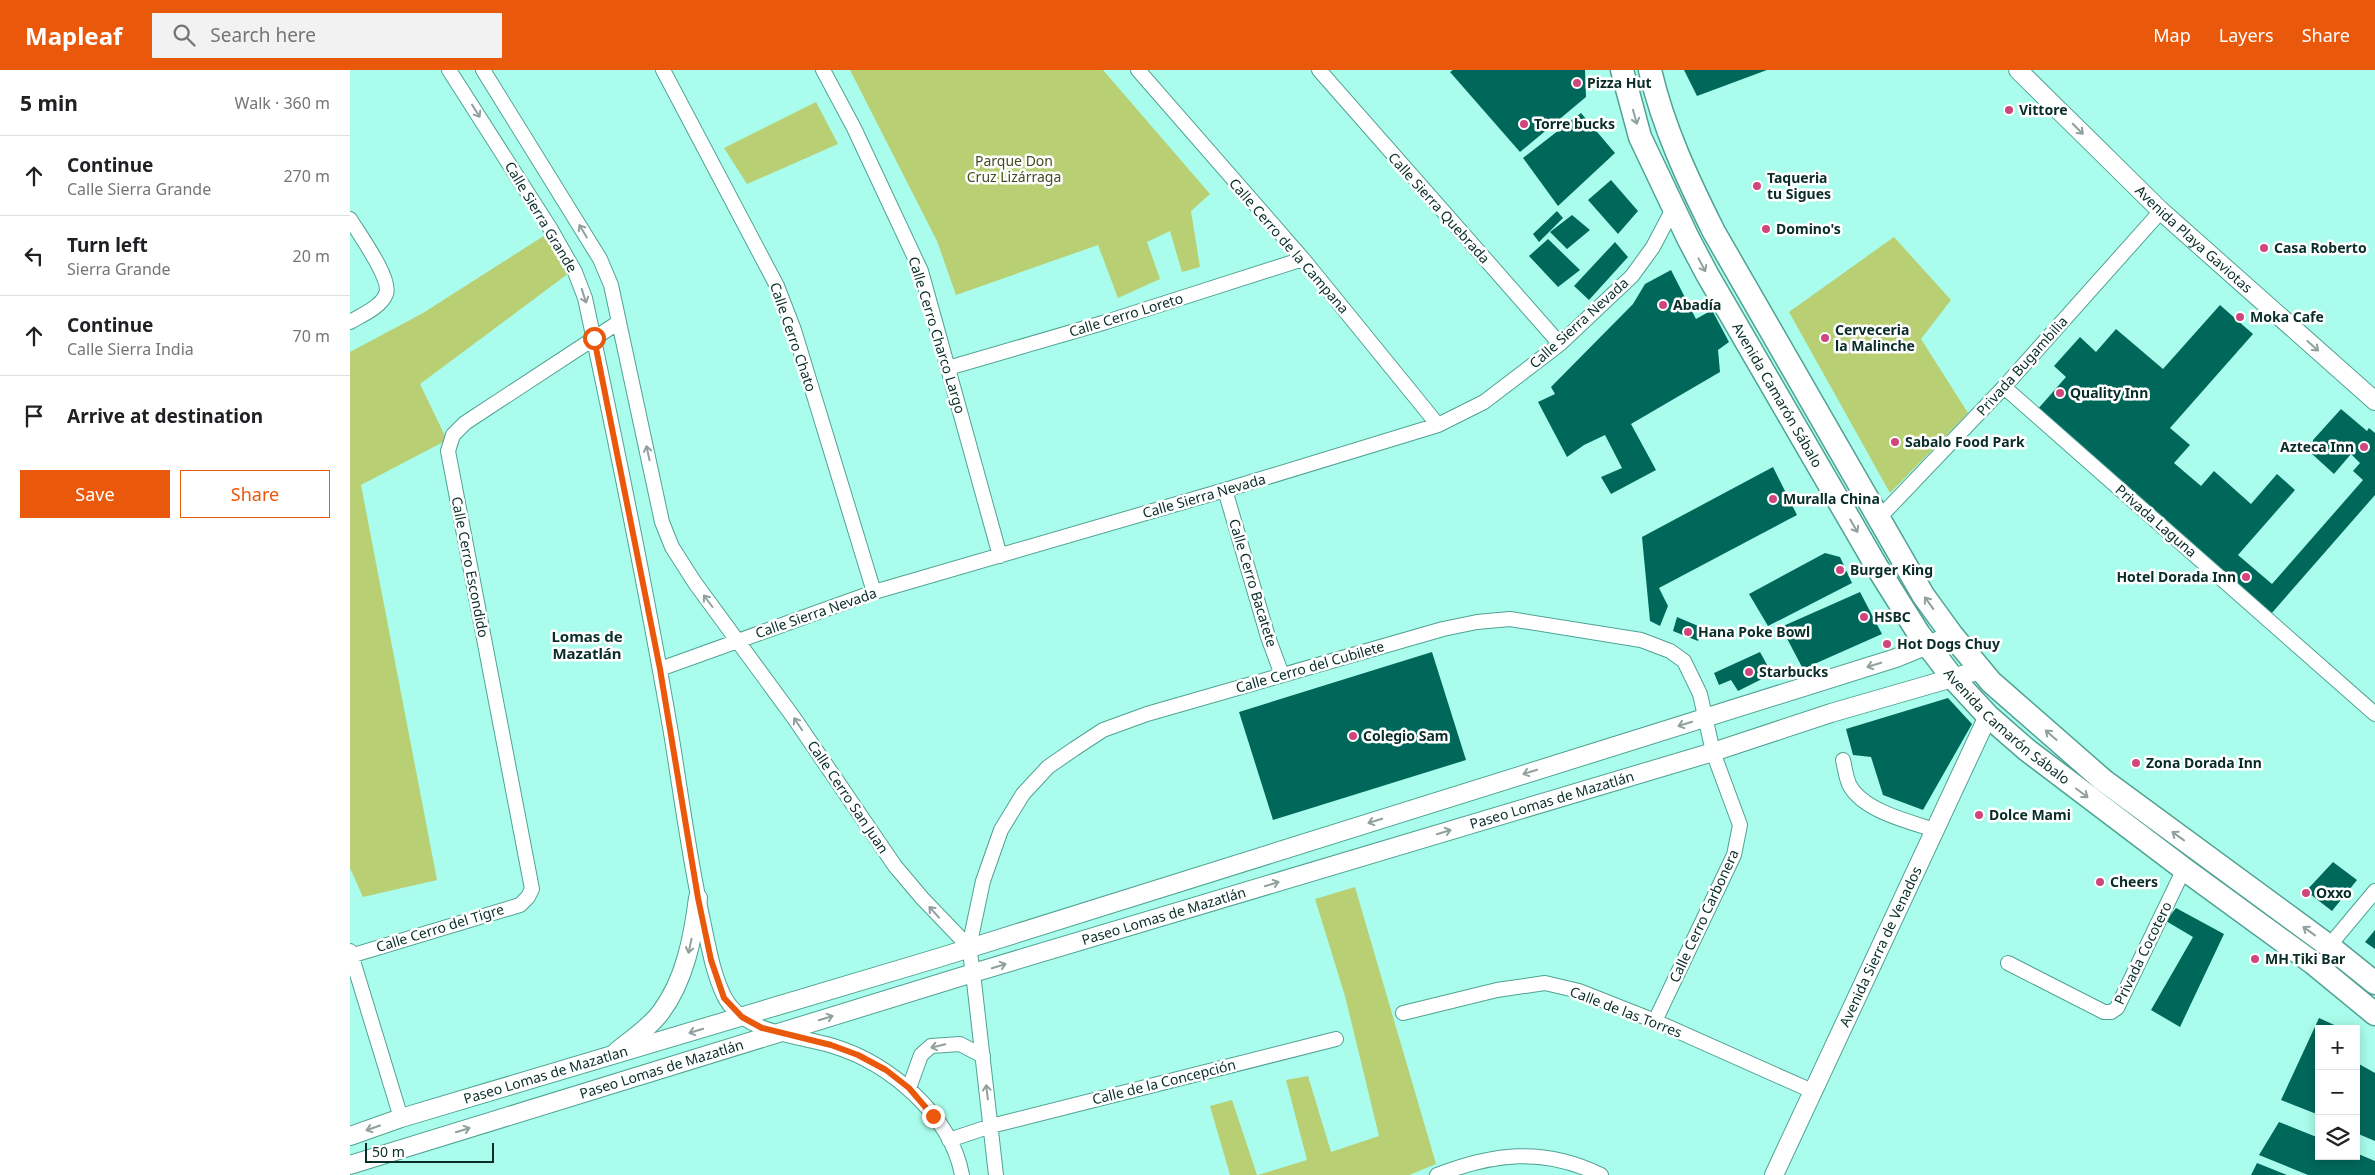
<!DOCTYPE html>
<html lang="en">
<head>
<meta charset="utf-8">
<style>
	body { margin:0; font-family:"Noto Sans",sans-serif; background:#f2f2f2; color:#202124 }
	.controls { position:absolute; right:15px; bottom:15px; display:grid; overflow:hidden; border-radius:0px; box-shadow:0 2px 12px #0003 }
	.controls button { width:45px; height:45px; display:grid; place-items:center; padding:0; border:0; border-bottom:1px solid #e0e0e0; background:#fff; color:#202124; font:25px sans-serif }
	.scale { position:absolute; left:15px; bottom:12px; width:129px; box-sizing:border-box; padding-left:5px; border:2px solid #092d27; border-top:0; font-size:14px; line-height:18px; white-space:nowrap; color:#092d27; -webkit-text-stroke:4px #fff; paint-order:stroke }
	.stop { position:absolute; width:15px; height:15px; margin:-11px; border:4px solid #ea580c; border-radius:50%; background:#fff }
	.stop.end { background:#ea580c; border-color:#fff; box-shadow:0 1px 5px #0008 }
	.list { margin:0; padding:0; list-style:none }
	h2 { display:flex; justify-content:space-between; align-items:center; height:65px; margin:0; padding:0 20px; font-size:21px }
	h2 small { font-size:16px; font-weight:400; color:#757577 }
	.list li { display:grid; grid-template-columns:32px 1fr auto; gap:15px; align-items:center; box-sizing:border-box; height:80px; padding:0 20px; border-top:1px solid #e0e0e0 }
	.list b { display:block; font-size:19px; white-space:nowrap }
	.list p { margin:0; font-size:16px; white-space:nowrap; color:#757577 }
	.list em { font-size:16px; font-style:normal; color:#757577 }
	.actions { display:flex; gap:10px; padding:15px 20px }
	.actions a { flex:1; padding:11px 0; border:1px solid #ea580c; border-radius:0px; text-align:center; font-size:18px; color:#ea580c }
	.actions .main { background:#ea580c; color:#fff }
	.icon { flex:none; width:28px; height:28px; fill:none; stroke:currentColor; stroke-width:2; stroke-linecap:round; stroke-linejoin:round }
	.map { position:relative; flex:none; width:2025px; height:1105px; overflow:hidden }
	header { display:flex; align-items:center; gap:30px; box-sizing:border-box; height:70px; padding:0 25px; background:#ea580c; color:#fff }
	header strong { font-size:24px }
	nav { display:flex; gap:28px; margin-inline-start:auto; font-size:18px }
	.search { width:350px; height:45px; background:#f2f2f2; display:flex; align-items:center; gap:12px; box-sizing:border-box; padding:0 18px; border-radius:0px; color:#757577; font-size:19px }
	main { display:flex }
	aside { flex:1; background:#fff }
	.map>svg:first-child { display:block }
</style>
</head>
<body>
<header>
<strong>Mapleaf</strong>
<div class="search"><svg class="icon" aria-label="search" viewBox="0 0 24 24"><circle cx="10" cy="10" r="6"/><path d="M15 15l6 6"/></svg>Search here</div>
<nav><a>Map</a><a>Layers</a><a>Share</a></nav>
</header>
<main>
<aside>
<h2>5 min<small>Walk · 360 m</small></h2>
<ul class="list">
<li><svg class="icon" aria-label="ahead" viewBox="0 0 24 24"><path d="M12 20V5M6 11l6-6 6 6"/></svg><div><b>Continue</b><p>Calle Sierra Grande</p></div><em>270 m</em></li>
<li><svg class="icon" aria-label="left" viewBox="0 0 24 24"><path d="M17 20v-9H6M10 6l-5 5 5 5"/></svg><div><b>Turn left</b><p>Sierra Grande</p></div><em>20 m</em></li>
<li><svg class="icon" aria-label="ahead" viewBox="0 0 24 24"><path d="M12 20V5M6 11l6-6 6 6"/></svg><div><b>Continue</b><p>Calle Sierra India</p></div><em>70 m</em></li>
<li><svg class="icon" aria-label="arrive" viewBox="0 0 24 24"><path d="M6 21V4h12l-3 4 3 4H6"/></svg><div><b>Arrive at destination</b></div></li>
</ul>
<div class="actions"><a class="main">Save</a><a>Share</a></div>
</aside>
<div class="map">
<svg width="2025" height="1105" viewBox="0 0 2025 1105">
	<rect width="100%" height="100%" fill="#aafdec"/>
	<path fill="#b8cf73" d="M500 0H753L860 124 841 141 850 197 832 202 820 161 797 172 810 209 768 228 748 175 606 225 587 171Z
		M466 32 488 74 397 114 374 78Z
		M200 162 223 200 70 314 97 370 11 415 87 810 13 827 0 798V282L73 243Z
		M1544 167 1601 230 1571 269 1618 343 1540 423 1439 242Z
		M1005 817 1086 1094 1059 1105H908L957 1090 936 1010 958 1006 981 1082 1029 1066 995 926 965 829Z
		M882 1030 907 1105H880L860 1036Z"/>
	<path fill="#00685b" d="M1103 0H1235L1236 27 1170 82 1100 2Z
		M1334 0H1417L1347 26Z
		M1231 43 1265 83 1208 136 1173 88Z
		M1261 110 1288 141 1268 164 1238 130Z
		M1207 141 1213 148 1189 172 1183 164Z
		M1222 145 1240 160 1217 179 1200 162Z
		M1198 169 1230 200 1208 217 1179 186Z
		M1265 172 1278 187 1239 230 1224 216Z
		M1321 200 1346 249 1362 240 1379 272 1368 280 1370 302 1281 354 1306 400 1261 424 1251 407 1272 398 1255 365 1234 375 1217 387 1188 332 1205 324 1201 317 1283 234 1295 214Z
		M1870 235 1903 264 1820 358 1840 375 1824 393 1851 416 1864 401 1901 434 1927 404 1945 420 1888 485 1922 514 2013 410 2003 401 2010 393 2001 384 1984 404 1962 384 1963 370 1991 339 2017 361 2019 358 2025 363V425L1921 544 1687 340 1716 307 1704 296 1730 267 1746 282 1766 259 1813 299Z
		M1423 397 1447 445 1309 518 1318 536 1310 556 1300 551 1292 467Z
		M1475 483 1490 487 1502 513 1418 556 1399 524Z
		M1510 522 1532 564 1453 599 1431 557Z
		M1327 547 1353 558 1348 571 1323 561Z
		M1082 582 1116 690 923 750 889 642Z
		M1410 582 1422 604 1388 621 1381 610 1369 615 1364 603Z
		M1598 628 1622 654 1573 740 1533 725 1521 687 1503 685 1496 659Z
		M1983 792 2007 810 1982 841 1956 821Z
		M1826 838 1874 864 1830 957 1801 940 1843 867 1816 851Z
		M2025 860V879L2015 872Z
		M1969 948 1993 959H1969V1045L1931 1030Z
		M2009 994 2025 1003V1071L2006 1063V1005Z
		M1929 1052 1969 1068V1086H2006V1083L2025 1091V1105H1958L1909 1085Z
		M1907 1093 1937 1105H1901Z"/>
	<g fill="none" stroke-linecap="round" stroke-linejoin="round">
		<defs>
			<path id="minor" d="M99 0 200 158 225 202 235 228C266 372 296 517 321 663 331 724 339 786 352 846 358 873 362 901 374 926 393 964 448 965 483 976 539 993 601 1045 612 1105
				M133 0 250 189 261 215 312 452 322 477 345 513 444 648 545 796 572 828 619 877
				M313 0 427 216 444 260 524 522
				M473 0 504 58 571 201 650 486
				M788 0 953 189 1088 355
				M969 0 1210 274
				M0 149C9 164 42 209 36 224 31 237 12 245 0 252
				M598 298 756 252 953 189
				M1654 317 2025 644
				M875 420 918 567 932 605
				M1529 448 1654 317 1811 141
				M310 599 524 522 875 420 1088 355 1134 332 1210 274 1282 206 1303 177 1324 137
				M1493 690C1495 698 1496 709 1500 716 1514 741 1560 752 1585 760
				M1979 876 2025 821
				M0 881 51 1048
				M0 886 170 835 178 827 182 819 98 381 103 365 115 353 269 252
				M1658 893 1754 942H1761L1767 938 1834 799
				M1053 943 1147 920 1195 913 1229 921 1305 951 1462 1021
				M559 1018 571 985 581 976 610 974 633 986
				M599 1070 641 1056 986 969
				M646 1105 623 903 619 877 633 811 651 760 673 724 698 697 724 679 753 660 797 644 1093 559 1127 552 1160 549 1291 570 1320 581 1334 591 1350 624 1363 682 1390 755 1384 785 1305 951
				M1087 1105C1144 1083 1194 1077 1251 1105"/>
			<g id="tertiary">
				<path id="s1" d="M1668 0 1811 141 2025 331"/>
				<path d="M267 981C282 969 300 957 311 942 335 910 343 867 348 828"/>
				<path id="s2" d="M0 1066 51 1048 588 888 1546 588 1602 565"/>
				<path id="s3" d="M0 1095 623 903 1363 682 1481 643 1630 600"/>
				<path id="s4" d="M1424 1105 1638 646"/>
			</g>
			<g id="primary">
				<path id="s5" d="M1272 0 1290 67 1338 168 1357 204 1527 497 1569 564 1602 607 1638 646 1677 680 1834 799 1963 893 2025 944"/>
				<path d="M1300 0C1313 57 1338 110 1364 162L1573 525 1602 565 1641 612 1753 710 1979 876 2025 913"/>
			</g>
		</defs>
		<use href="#minor" stroke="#50a294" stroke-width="16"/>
		<use href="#tertiary" stroke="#50a294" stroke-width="20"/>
		<use href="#primary" stroke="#50a294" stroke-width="25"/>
		<use href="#minor" stroke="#fff" stroke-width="14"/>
		<use href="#tertiary" stroke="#fff" stroke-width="18"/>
		<use href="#primary" stroke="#fff" stroke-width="22"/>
	</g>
	<defs><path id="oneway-shaft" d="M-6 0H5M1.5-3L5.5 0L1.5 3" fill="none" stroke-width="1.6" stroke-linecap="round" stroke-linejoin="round" transform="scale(1.25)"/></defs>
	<g stroke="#90a09e">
		<use href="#oneway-shaft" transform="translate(126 41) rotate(58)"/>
		<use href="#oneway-shaft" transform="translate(1285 47) rotate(74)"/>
		<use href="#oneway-shaft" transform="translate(1728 59) rotate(45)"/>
		<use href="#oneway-shaft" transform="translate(233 161) rotate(-121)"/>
		<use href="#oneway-shaft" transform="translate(1352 195) rotate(62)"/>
		<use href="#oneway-shaft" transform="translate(234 226) rotate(72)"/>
		<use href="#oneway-shaft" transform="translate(1963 276) rotate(42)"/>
		<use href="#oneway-shaft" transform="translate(298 383) rotate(-102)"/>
		<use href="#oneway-shaft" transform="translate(1504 456) rotate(60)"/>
		<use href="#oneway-shaft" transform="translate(358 531) rotate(-127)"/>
		<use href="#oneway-shaft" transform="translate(1579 533) rotate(-126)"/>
		<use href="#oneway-shaft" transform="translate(1524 595) rotate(163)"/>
		<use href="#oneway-shaft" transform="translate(448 654) rotate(-124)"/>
		<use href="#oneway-shaft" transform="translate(1335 654) rotate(163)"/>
		<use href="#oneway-shaft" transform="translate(1701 665) rotate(-139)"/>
		<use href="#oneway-shaft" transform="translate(1180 702) rotate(163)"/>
		<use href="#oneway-shaft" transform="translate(1732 723) rotate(37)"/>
		<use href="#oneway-shaft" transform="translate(1025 751) rotate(163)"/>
		<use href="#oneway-shaft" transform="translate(1094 762) rotate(-17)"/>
		<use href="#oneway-shaft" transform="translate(1828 766) rotate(-144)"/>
		<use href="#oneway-shaft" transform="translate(922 814) rotate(-17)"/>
		<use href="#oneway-shaft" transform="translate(584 842) rotate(-132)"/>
		<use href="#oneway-shaft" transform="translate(1959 861) rotate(-144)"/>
		<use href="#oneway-shaft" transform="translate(340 876) rotate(102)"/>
		<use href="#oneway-shaft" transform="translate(649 896) rotate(-17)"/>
		<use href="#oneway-shaft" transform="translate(476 948) rotate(-17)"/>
		<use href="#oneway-shaft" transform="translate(346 961) rotate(163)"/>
		<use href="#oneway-shaft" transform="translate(588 976) rotate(167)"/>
		<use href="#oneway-shaft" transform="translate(637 1022) rotate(-97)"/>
		<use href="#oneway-shaft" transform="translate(23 1058) rotate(161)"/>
		<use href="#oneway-shaft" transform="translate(113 1060) rotate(-17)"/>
	</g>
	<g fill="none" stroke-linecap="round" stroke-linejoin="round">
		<path stroke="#ea580c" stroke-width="6" d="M244 268 310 599 348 828 361 890 374 928 392 947 412 958 481 975 508 985 536 1000 559 1018 583 1046"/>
	</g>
	<g fill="#d0457b" stroke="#fff" stroke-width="2">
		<circle cx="1227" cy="13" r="5"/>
		<circle cx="1659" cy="40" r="5"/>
		<circle cx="1174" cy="54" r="5"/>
		<circle cx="1407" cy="116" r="5"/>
		<circle cx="1416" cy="159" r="5"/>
		<circle cx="1914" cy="178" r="5"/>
		<circle cx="1313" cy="235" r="5"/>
		<circle cx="1890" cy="247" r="5"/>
		<circle cx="1475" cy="268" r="5"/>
		<circle cx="1710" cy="323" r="5"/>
		<circle cx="1545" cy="372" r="5"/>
		<circle cx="2014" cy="377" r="5"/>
		<circle cx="1423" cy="429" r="5"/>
		<circle cx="1490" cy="500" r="5"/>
		<circle cx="1896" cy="507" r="5"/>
		<circle cx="1514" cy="547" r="5"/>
		<circle cx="1338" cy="562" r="5"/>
		<circle cx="1537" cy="574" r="5"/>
		<circle cx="1399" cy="602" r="5"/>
		<circle cx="1003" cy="666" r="5"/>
		<circle cx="1786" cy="693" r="5"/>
		<circle cx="1629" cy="745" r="5"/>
		<circle cx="1750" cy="812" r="5"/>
		<circle cx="1956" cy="823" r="5"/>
		<circle cx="1905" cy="889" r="5"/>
	</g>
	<g text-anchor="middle" stroke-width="5" stroke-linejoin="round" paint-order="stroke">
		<g font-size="14" font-weight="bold" fill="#092d27" stroke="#fff" text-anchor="start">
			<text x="1237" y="18">Pizza Hut</text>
			<text x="1669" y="45">Vittore</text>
			<text x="1184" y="59">Torre bucks</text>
			<text x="1417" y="113">Taqueria<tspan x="1417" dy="16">tu Sigues</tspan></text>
			<text x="1426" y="164">Domino's</text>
			<text x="1924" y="183">Casa Roberto</text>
			<text x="1323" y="240">Abadía</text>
			<text x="1900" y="252">Moka Cafe</text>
			<text x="1485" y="265">Cerveceria<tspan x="1485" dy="16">la Malinche</tspan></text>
			<text x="1720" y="328">Quality Inn</text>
			<text x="1555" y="377">Sabalo Food Park</text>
			<text x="2004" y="382" text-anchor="end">Azteca Inn</text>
			<text x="1433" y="434">Muralla China</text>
			<text x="1500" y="505">Burger King</text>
			<text x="1886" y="512" text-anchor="end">Hotel Dorada Inn</text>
			<text x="1524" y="552">HSBC</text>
			<text x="1348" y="567">Hana Poke Bowl</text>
			<text x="1547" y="579">Hot Dogs Chuy</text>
			<text x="1409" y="607">Starbucks</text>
			<text x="1013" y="671">Colegio Sam</text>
			<text x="1796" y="698">Zona Dorada Inn</text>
			<text x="1639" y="750">Dolce Mami</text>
			<text x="1760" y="817">Cheers</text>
			<text x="1966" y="828">Oxxo</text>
			<text x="1915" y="894">MH Tiki Bar</text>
		</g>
		<g font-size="14" fill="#424c20" stroke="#fff">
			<text x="664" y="96">Parque Don<tspan x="664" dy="16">Cruz Lizárraga</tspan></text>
		</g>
		<g font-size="14" fill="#092d27" stroke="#fff">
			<text transform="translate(1089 138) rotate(48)" y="5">Calle Sierra Quebrada</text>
			<text transform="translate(191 147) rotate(59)" y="5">Calle Sierra Grande</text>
			<text dy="5" stroke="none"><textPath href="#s1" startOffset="244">Avenida Playa Gaviotas</textPath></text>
			<text transform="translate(939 176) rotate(49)" y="5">Calle Cerro de la Campana</text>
			<text transform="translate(776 245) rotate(-17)" y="5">Calle Cerro Loreto</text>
			<text transform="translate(1229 253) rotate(-42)" y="5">Calle Sierra Nevada</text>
			<text transform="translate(587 265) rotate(73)" y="5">Calle Cerro Charco Largo</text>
			<text transform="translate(443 267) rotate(71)" y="5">Calle Cerro Chato</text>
			<text transform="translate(1672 296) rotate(-48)" y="5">Privada Bugambilia</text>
			<text dy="5" stroke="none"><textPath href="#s5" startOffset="362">Avenida Camarón Sábalo</textPath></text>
			<text transform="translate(854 426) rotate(-16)" y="5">Calle Sierra Nevada</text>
			<text transform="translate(1806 451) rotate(41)" y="5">Privada Laguna</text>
			<text transform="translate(120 497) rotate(79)" y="5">Calle Cerro Escondido</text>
			<text transform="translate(903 513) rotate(73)" y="5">Calle Cerro Bacatete</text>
			<text transform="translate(466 543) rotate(-19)" y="5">Calle Sierra Nevada</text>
			<text transform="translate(960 597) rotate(-16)" y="5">Calle Cerro del Cubilete</text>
			<text dy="5" stroke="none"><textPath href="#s5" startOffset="768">Avenida Camarón Sábalo</textPath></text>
			<text transform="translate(498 727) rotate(56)" y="5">Calle Cerro San Juan</text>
			<text dy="5" stroke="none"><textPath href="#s3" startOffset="1256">Paseo Lomas de Mazatlán</textPath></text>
			<text dy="5" stroke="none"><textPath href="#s3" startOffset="851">Paseo Lomas de Mazatlán</textPath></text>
			<text transform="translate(1354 846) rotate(-65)" y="5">Calle Cerro Carbonera</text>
			<text transform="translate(90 858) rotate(-17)" y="5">Calle Cerro del Tigre</text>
			<text dy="5" stroke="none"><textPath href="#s4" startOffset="252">Avenida Sierra de Venados</textPath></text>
			<text transform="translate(1793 883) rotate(-64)" y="5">Privada Cocotero</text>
			<text transform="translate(1276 942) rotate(21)" y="5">Calle de las Torres</text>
			<text dy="5" stroke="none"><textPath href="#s3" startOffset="326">Paseo Lomas de Mazatlán</textPath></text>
			<text dy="5" stroke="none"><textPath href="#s2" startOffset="205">Paseo Lomas de Mazatlan</textPath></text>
			<text transform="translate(814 1012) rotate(-14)" y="5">Calle de la Concepción</text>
		</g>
		<g font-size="15" font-weight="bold" fill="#092d27" stroke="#fff">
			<text x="237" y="572">Lomas de<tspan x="237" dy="17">Mazatlán</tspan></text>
		</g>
	</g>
</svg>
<div class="controls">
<button>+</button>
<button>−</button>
<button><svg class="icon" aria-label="layers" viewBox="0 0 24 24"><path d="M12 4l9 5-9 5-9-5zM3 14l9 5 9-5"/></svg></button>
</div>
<div class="scale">50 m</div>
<div class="stop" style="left:244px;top:268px"></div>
<div class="stop end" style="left:583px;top:1046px"></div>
</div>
</main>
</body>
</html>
